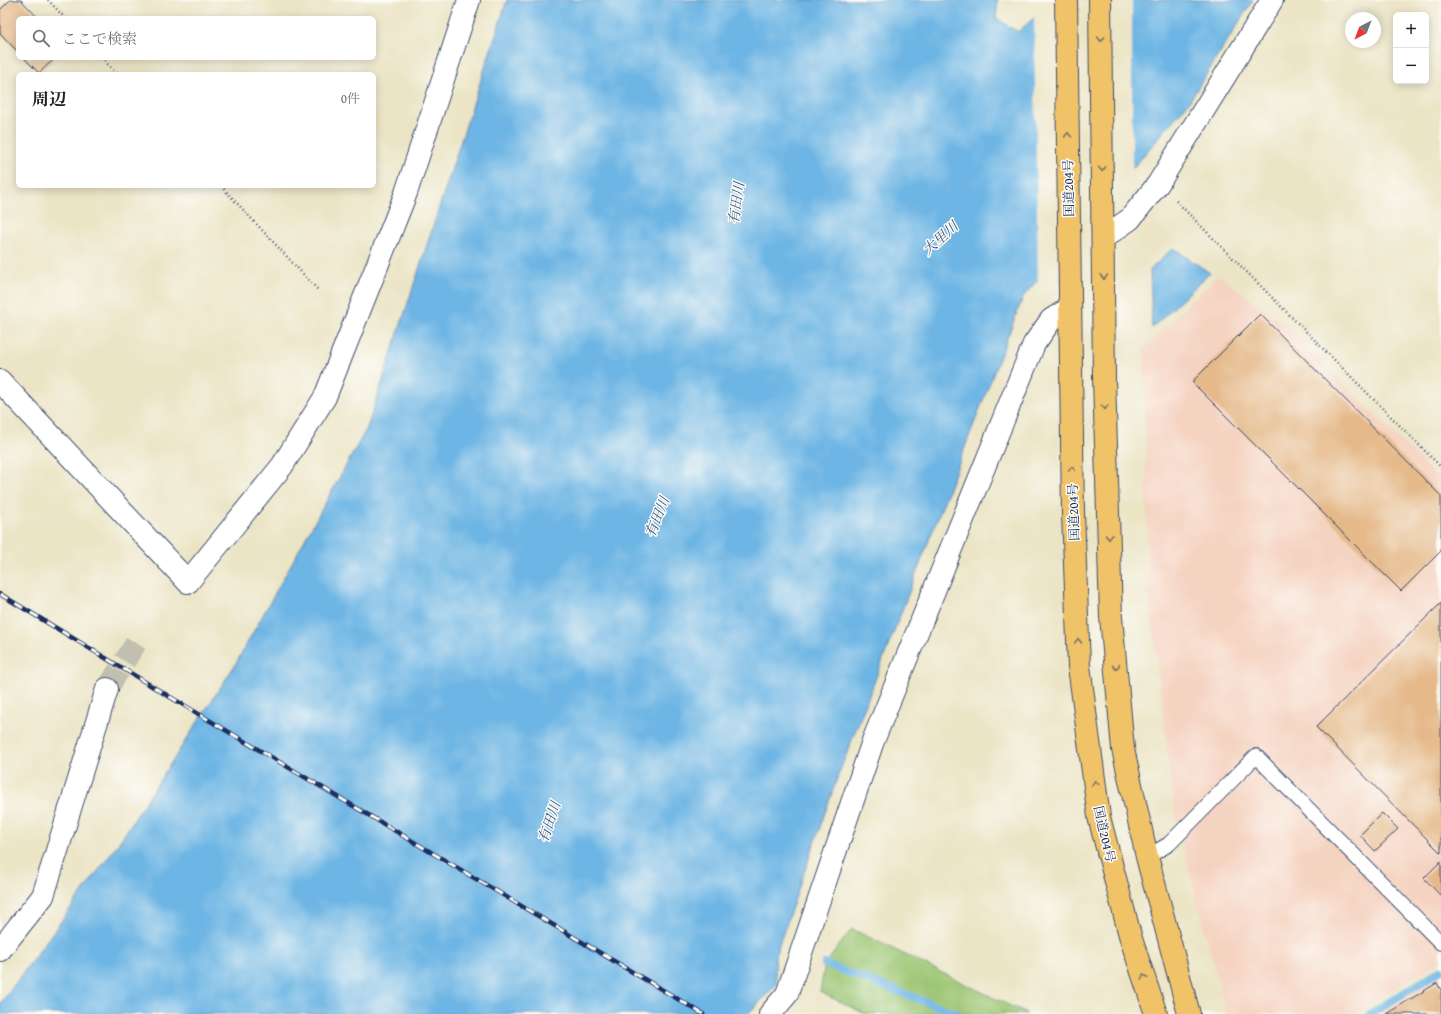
<!DOCTYPE html>
<html lang="ja">
<head>
<meta charset="utf-8">
<style>
	body { margin:0; font-family:"Gentium Book Plus","Noto Serif JP",serif; background:#f2f2f2; color:#202124 }
	.controls { position:absolute; right:12px; top:12px; display:grid; overflow:hidden; border-radius:6px; box-shadow:0 2px 10px #0003 }
	.controls button { width:36px; height:36px; display:grid; place-items:center; padding:0; border:0; border-bottom:1px solid #e0e0e0; background:#fff; color:#202124; font:20px sans-serif }
	.compass { position:absolute; left:1345px; top:12px; width:36px; height:36px; border-radius:50%; background:#fff; box-shadow:0 2px 10px #0003; rotate:222deg }
	.list { margin:0; padding:0; list-style:none }
	h2 { display:flex; justify-content:space-between; align-items:center; height:52px; margin:0; padding:0 16px; font-size:17px }
	h2 small { font-size:13px; font-weight:400; color:#757577 }
	.icon { flex:none; width:22px; height:22px; fill:none; stroke:currentColor; stroke-width:2; stroke-linecap:round; stroke-linejoin:round }
	.map { position:relative; flex:none; width:1441px; height:1014px; overflow:hidden }
	.search { position:absolute; background:#fff; box-shadow:0 2px 10px #0003; left:16px; top:16px; width:360px; height:44px; display:flex; align-items:center; gap:10px; box-sizing:border-box; padding:0 14px; border-radius:6px; color:#757577; font-size:15px }
	.panel { position:absolute; background:#fff; box-shadow:0 2px 10px #0003; left:16px; top:72px; width:360px; height:116px; border-radius:6px }
	.map>svg:first-child { display:block }
</style>
</head>
<body>
<div class="map">
<svg width="1441" height="1014" viewBox="0 0 1441 1014">
	<rect width="100%" height="100%" fill="#fdfcf7"/>
	<filter id="ink" filterUnits="userSpaceOnUse"><feTurbulence type="fractalNoise" baseFrequency=".025" numOctaves="2"/><feDisplacementMap in="SourceGraphic" scale="8" xChannelSelector="R" yChannelSelector="G"/><feConvolveMatrix kernelMatrix="1 2 1 2 8 2 1 2 1" color-interpolation-filters="sRGB"/></filter>
	<filter id="wash" filterUnits="userSpaceOnUse"><feTurbulence type="fractalNoise" baseFrequency=".012" numOctaves="4" result="noise"/><feDisplacementMap in="SourceGraphic" scale="16" xChannelSelector="R" yChannelSelector="G"/><feGaussianBlur stdDeviation="0.9" result="paint"/><feColorMatrix in="noise" values="0 0 0 0 0 0 0 0 0 0 0 0 0 0 0 0 0 1.4 0 .05"/><feComposite in="paint" operator="in"/></filter>
	<g filter="url(#wash)">
		<rect width="100%" height="100%" fill="#ebe4c5"/>
		<path fill="#f5d3c1" d="M1218 275 1284 324 1441 481V960L1353 1014H1227L1176 820 1148 587 1144 349Z
			M1441 976V1014H1379Z"/>
		<path fill="#9ac470" stroke="#5a7a67" d="M852 929 1027 1014H865L820 992 825 964Z"/>
		<path fill="#6db5e4" stroke="#4472a1" d="M507 0H998L996 18 1018 32 1054 0H1253L1189 102 1023 297 838 776 775 956 776 985 748 1014H0V1004L118 844 235 665 367 428Z
			M1173 248 1210 273 1152 328 1150 270Z"/>
		<path fill="#ebe4c5" d="M1051 0H1132V172L1038 283 1034 15Z"/>
		<g fill="none" stroke-linecap="round" stroke-linejoin="round">
			<path stroke="#6db5e4" stroke-width="8" d="M825 964 958 1014
				M1370 1014 1441 970"/>
		</g>
		<g id="blocks">
			<path fill="#e5b98a" d="M10 0H21L38 18H18V52L0 33V10Z
				M24 58H55L39 73Z
				M1260 314 1441 496V551L1401 591 1192 382Z
				M1441 603V853L1316 727Z
				M1382 813 1398 829 1375 851 1360 835Z
				M1441 861V896L1424 878Z
				M1437 983 1441 990V1014H1386Z"/>
		</g>
	</g>
	<g filter="url(#ink)">
		<use href="#blocks" fill-opacity="0" stroke="#3a4a6d" stroke-width="1"/>
		<g fill="none" stroke-linecap="round" stroke-linejoin="round">
			<path stroke="#c1c0b0" stroke-width="22" stroke-dasharray="22 11" stroke-linecap="butt" d="M107 689 136 643"/>
			<defs>
				<path id="lane" d="M1147 857 1169 844 1256 756 1441 943"/>
				<path id="street" d="M1103 238 1130 219 1158 184 1272 0
					M0 381 188 582 282 466 325 397 406 193 469 0
					M0 950 43 896 107 689
					M770 1014 787 994 873 741 1034 344 1051 320 1070 308"/>
				<path id="highway" d="M1066 0 1073 513 1079 666 1099 817 1131 939 1156 1014
					M1100 0 1104 378 1111 617 1123 749 1147 857 1189 1014"/>
			</defs>
			<use href="#lane" stroke="#3a4a6d" stroke-width="16"/>
			<use href="#street" stroke="#3a4a6d" stroke-width="24"/>
			<use href="#highway" stroke="#3a4a6d" stroke-width="24"/>
			<path stroke="#3a4a6d" stroke-width="2.5" stroke-dasharray="1 3" stroke-linecap="butt" d="M48 0 65 18
				M102 58 117 74
				M221 186 318 290
				M1176 201 1441 467"/>
			<use href="#lane" stroke="#fff" stroke-width="14"/>
			<use href="#street" stroke="#fff" stroke-width="22"/>
			<use href="#highway" stroke="#f1c369" stroke-width="22"/>
			<defs>
				<path id="rail" d="M0 594 155 688 703 1014"/>
			</defs>
			<use href="#rail" stroke="#1b2f5e" stroke-width="4.5"/>
			<use href="#rail" stroke="#fdfcf7" stroke-width="3" stroke-dasharray="9" stroke-linecap="butt"/>
		</g>
		<defs><path id="oneway-chevron" d="M-2-3.5L2.5 0L-2 3.5" fill="none" stroke-width="1.6" stroke-linecap="round" stroke-linejoin="round"/></defs>
		<g stroke="#7b7263">
			<use href="#oneway-chevron" transform="translate(1101 39) rotate(89)"/>
			<use href="#oneway-chevron" transform="translate(1068 135) rotate(-91)"/>
			<use href="#oneway-chevron" transform="translate(1102 169) rotate(89)"/>
			<use href="#oneway-chevron" transform="translate(1104 277) rotate(90)"/>
			<use href="#oneway-chevron" transform="translate(1105 407) rotate(88)"/>
			<use href="#oneway-chevron" transform="translate(1072 469) rotate(-91)"/>
			<use href="#oneway-chevron" transform="translate(1109 537) rotate(88)"/>
			<use href="#oneway-chevron" transform="translate(1078 641) rotate(-92)"/>
			<use href="#oneway-chevron" transform="translate(1116 667) rotate(85)"/>
			<use href="#oneway-chevron" transform="translate(1095 783) rotate(-98)"/>
			<use href="#oneway-chevron" transform="translate(1144 977) rotate(-108)"/>
		</g>
	</g>
	<g text-anchor="middle" stroke-width="3" stroke-linejoin="round" paint-order="stroke">
		<g font-size="13" fill="#1b2f5e" stroke="#fdfcf7">
			<text transform="translate(1068 188) rotate(-91)" y="5">国道204号</text>
			<text transform="translate(1073 512) rotate(-92)" y="5">国道204号</text>
			<text transform="translate(1105 834) rotate(77)" y="5">国道204号</text>
		</g>
		<g font-size="14" font-style="italic" fill="#345786" stroke="#fdfcf7">
			<text transform="translate(736 203) rotate(-82)" y="5">有田川</text>
			<text transform="translate(940 238) rotate(-42)" y="5">大里川</text>
			<text transform="translate(657 517) rotate(-68)" y="5">有田川</text>
			<text transform="translate(549 822) rotate(-71)" y="5">有田川</text>
		</g>
	</g>
</svg>
<div class="controls">
<button>+</button>
<button>−</button>
</div>
<svg class="compass" viewBox="-18 -18 36 36"><path d="M0-13l5 13h-10z" fill="#e53935"/><path d="M0 13l5-13h-10z" fill="#757577"/></svg>
<div class="search"><svg class="icon" aria-label="search" viewBox="0 0 24 24"><circle cx="10" cy="10" r="6"/><path d="M15 15l6 6"/></svg>ここで検索</div>
<section class="panel">
<h2>周辺<small>0件</small></h2>
<ul class="list">
</ul>
</section>
</div>
</body>
</html>
